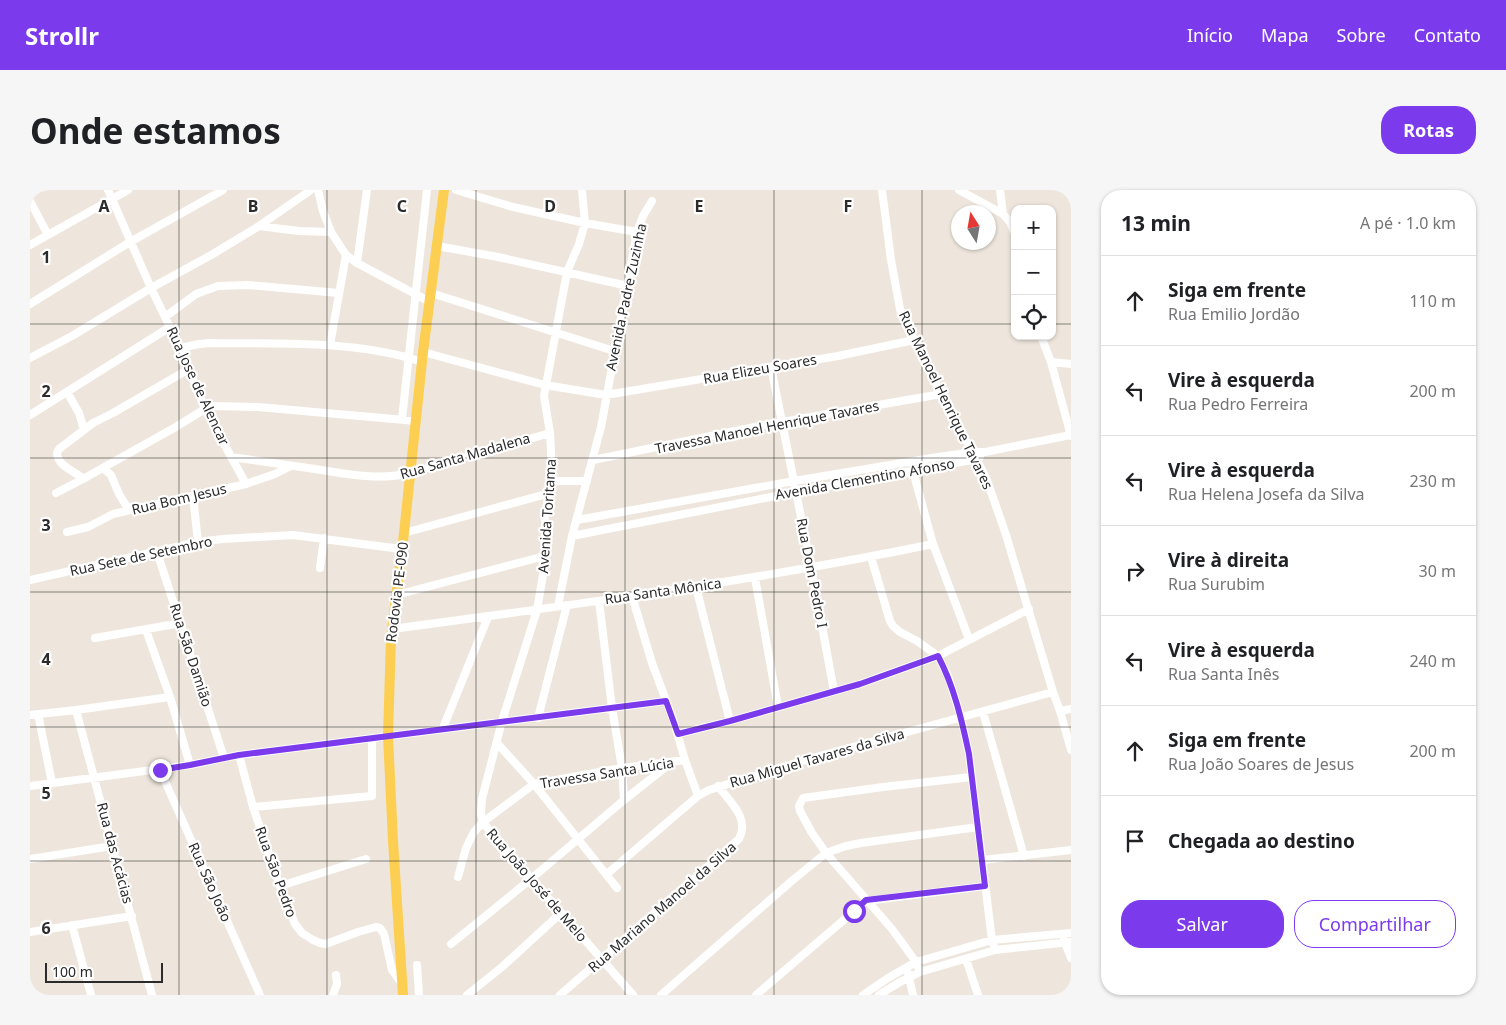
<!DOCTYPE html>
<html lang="pt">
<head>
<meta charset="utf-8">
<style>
	body { margin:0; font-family:"Noto Sans",sans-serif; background:#f6f6f6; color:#202124 }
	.controls { position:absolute; right:15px; top:15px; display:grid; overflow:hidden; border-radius:10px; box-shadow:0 1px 4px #0004 }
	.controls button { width:45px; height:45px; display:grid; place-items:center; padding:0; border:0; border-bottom:1px solid #e0e0e0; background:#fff; color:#202124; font:25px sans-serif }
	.compass { position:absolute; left:921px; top:15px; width:45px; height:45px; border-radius:50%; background:#fff; box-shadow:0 1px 4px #0004; rotate:349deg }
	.scale { position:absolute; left:15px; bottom:12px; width:118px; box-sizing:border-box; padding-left:5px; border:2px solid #2b2b2b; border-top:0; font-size:14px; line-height:18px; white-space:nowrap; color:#2b2b2b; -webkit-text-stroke:4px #fff; paint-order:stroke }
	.stop { position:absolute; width:15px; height:15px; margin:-11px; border:4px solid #7c3aed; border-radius:50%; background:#fff }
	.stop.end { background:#7c3aed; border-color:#fff; box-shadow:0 1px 5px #0008 }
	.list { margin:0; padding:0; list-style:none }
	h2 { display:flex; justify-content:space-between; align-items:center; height:65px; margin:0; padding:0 20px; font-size:21px }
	h2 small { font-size:16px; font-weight:400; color:#757577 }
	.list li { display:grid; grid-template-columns:32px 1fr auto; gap:15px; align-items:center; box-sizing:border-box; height:90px; padding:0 20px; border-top:1px solid #e0e0e0 }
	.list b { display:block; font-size:19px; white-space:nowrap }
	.list p { margin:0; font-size:16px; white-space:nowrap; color:#757577 }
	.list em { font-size:16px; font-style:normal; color:#757577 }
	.actions { display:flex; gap:10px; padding:15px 20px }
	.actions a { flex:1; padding:11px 0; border:1px solid #7c3aed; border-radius:20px; text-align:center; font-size:18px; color:#7c3aed }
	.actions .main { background:#7c3aed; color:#fff }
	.icon { flex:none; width:28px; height:28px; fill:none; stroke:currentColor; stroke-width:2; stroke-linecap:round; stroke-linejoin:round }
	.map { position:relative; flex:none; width:1041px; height:805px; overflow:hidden; border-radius:20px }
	header { display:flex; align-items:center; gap:30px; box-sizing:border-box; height:70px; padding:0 25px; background:#7c3aed; color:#fff }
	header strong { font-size:24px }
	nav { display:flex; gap:28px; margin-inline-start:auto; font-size:18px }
	.intro { display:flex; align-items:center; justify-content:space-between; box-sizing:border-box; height:120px; padding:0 30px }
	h1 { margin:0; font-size:35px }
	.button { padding:12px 22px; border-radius:20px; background:#7c3aed; color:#fff; font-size:18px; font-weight:700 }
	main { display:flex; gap:30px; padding:0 30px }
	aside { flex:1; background:#fff; border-radius:20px; box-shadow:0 1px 4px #0004 }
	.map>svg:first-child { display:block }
</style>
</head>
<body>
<header>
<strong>Strollr</strong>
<nav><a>Início</a><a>Mapa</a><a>Sobre</a><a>Contato</a></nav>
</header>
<div class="intro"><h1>Onde estamos</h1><a class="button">Rotas</a></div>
<main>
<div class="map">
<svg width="1041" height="805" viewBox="0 0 1041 805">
	<rect width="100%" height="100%" fill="#eee6dc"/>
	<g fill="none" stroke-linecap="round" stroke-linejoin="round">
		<path stroke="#fff" stroke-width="8" d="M78 0 121 98 150 158 175 219 216 294
			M288 0 293 21 301 42 316 65 327 73 400 112
			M426 0 483 17 555 33 607 42
			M552 0 555 33 549 54 537 82 514 206 520 243 522 280 520 303 515 321V366L514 379 507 420 472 531 452 609 451 624 453 632 463 645 603 805
			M852 0 861 70 870 119 884 150 924 230 943 262 957 290 976 345 1023 502 1030 521 1041 560
			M929 0 973 24 980 32 985 44
			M970 0 973 24
			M0 1 2 0
			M0 11 18 45
			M229 36 269 41 301 42
			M0 55 98 0
			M407 56 468 67 598 96
			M327 73 337 0
			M401 103 584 161
			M0 114 100 52 193 0
			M135 127 166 104 188 96 217 95 309 103
			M1011 146 1021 172 1041 246
			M300 155 316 65
			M150 158 169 154 180 153C247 154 328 150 392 172
			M393 162 515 195 576 205 808 166 884 150
			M0 168 42 146 121 98 183 64 229 36 281 0
			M1021 172 1041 174
			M741 177 781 377 804 501
			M37 202 49 223 54 240
			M0 225 140 137
			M372 229 397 0
			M201 267C229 271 257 275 285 279 318 284 347 291 380 283L520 243
			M563 270 735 235 911 204
			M73 278 81 285 89 304 99 320
			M883 281 903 354 939 449
			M53 289C44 280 28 277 27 263L29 259 63 233 83 223 159 179
			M522 291H557
			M26 303 53 289 144 238 175 219 183 216 228 217 386 231
			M163 306 168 352
			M547 330 764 291 908 267 943 262H955L1041 245
			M37 342 58 337 83 324 216 294 245 284 261 276
			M374 343 520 303
			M542 346 766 302 947 269 950 267
			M127 362 194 568
			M841 367 860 431 863 436 870 442 887 451 908 466 918 486 931 527 939 564 962 750 965 760
			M290 378 294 348
			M725 388 748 517
			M0 390 168 352 193 349 263 345 371 359
			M666 397 700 531
			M366 405 515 366
			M602 406 622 473 643 529 655 570 668 606
			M569 411 582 518 592 578 594 610
			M528 416 542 346 571 237 607 42 613 26 622 11
			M362 439C543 415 724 391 903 354
			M116 440 140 507 160 575
			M65 448 151 433
			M46 520 122 805
			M1030 521 1041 519
			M953 522 994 666
			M8 524 22 593
			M0 525 46 520 140 507
			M508 528 537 415
			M413 538 458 427
			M648 544 700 531 830 494 908 466 999 419
			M467 553 504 594 587 698
			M209 565 223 617 250 696 265 734 272 743 283 750 290 753 296 754 328 742 346 737 350 738 354 744 362 780 372 794
			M130 580 230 805
			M0 596 160 575 209 565 636 511
			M223 617 342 606V548
			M0 669 82 656
			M953 670 1041 660
			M577 684 668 606 679 600 779 569 1023 502
			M428 687 436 658 444 642 453 632 504 594 592 578 655 570
			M250 696 336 669
			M42 735 61 805
			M0 742 102 726
			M1034 750 1041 768
			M421 754 501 689 594 610 642 572
			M936 769 948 805
			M387 775 389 805
			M890 782 886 772 862 739 796 663 782 643 770 621 769 616 773 608 853 597 942 587
			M878 783 883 805
			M303 805 307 794 306 785
			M437 805 472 777 531 723
			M530 805 709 649C720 628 700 612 688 596
			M631 805 764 689 796 663 816 656 831 653 948 637
			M726 805 836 711 955 696
			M833 805 858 788 886 772 962 750 1041 743
			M849 805 870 792 890 782 965 760 1041 752"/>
		<path stroke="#fccf53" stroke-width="10" d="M373 805 363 651 358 546 361 448 374 343 393 162 414 0"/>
	</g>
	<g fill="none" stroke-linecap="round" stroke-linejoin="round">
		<path stroke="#7c3aed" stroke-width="6" d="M130 580 160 575 209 565 636 511 648 544 700 531 830 494 908 466C924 496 932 531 939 564L955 696 836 710 824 721"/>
	</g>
	<path fill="none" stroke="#2b2b2b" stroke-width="1" stroke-opacity="0.55" d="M149 0V805M297 0V805M446 0V805M595 0V805M744 0V805M892 0V805M0 134H985M1022 134H1041M0 268H1041M0 402H1041M0 537H1041M0 671H1041"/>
	<g text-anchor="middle" stroke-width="4.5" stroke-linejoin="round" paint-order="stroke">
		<g font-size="14" fill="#2b2b2b" stroke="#fff">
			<text transform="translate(596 107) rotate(-78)" y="5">Avenida Padre Zuzinha</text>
			<text transform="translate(730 179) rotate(-10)" y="5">Rua Elizeu Soares</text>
			<text transform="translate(168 196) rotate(65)" y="5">Rua Jose de Alencar</text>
			<text transform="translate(916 210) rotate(64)" y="5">Rua Manoel Henrique Tavares</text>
			<text transform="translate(737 237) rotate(-11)" y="5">Travessa Manoel Henrique Tavares</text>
			<text transform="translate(435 266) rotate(-16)" y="5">Rua Santa Madalena</text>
			<text transform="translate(835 289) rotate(-10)" y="5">Avenida Clementino Afonso</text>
			<text transform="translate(149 309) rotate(-13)" y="5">Rua Bom Jesus</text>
			<text transform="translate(517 326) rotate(-86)" y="5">Avenida Toritama</text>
			<text transform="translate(111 366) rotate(-12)" y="5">Rua Sete de Setembro</text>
			<text transform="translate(782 383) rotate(79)" y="5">Rua Dom Pedro I</text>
			<text transform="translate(633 401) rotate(-8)" y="5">Rua Santa Mônica</text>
			<text transform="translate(367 402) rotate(-83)" y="5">Rodovia PE-090</text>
			<text transform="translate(161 465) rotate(72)" y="5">Rua São Damião</text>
			<text transform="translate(787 568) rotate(-16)" y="5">Rua Miguel Tavares da Silva</text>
			<text transform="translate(577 583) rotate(-9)" y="5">Travessa Santa Lúcia</text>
			<text transform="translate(85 663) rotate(75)" y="5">Rua das Acácias</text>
			<text transform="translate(246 682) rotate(70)" y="5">Rua São Pedro</text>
			<text transform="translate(180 692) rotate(66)" y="5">Rua São João</text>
			<text transform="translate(507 695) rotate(49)" y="5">Rua João José de Melo</text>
			<text transform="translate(632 717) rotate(-41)" y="5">Rua Mariano Manoel da Silva</text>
		</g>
	</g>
	<g font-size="16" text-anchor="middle" font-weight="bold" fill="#2b2b2b" stroke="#fff" stroke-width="4.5" stroke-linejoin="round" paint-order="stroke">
		<text x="74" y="22">A</text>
		<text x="223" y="22">B</text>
		<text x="372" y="22">C</text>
		<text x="520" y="22">D</text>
		<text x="669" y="22">E</text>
		<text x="818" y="22">F</text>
		<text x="16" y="73">1</text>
		<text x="16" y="207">2</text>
		<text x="16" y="341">3</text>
		<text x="16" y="475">4</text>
		<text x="16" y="609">5</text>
		<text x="16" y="744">6</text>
	</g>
</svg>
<div class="controls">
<button>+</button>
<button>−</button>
<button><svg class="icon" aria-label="locate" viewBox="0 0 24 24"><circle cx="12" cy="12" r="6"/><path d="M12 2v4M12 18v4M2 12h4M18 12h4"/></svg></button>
</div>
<svg class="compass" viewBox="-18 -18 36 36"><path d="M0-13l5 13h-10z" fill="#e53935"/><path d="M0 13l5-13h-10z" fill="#757577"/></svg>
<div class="scale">100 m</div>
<div class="stop" style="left:824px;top:721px"></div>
<div class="stop end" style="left:130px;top:580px"></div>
</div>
<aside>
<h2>13 min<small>A pé · 1.0 km</small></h2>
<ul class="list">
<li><svg class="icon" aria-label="ahead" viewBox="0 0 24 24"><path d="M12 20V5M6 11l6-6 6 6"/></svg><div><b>Siga em frente</b><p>Rua Emilio Jordão</p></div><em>110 m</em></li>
<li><svg class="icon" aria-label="left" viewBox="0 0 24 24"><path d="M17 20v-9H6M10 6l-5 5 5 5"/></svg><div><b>Vire à esquerda</b><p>Rua Pedro Ferreira</p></div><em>200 m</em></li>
<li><svg class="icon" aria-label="left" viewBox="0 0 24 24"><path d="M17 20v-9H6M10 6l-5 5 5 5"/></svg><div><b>Vire à esquerda</b><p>Rua Helena Josefa da Silva</p></div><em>230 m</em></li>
<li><svg class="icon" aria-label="right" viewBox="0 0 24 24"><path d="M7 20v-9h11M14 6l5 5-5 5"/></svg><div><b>Vire à direita</b><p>Rua Surubim</p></div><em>30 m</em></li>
<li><svg class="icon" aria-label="left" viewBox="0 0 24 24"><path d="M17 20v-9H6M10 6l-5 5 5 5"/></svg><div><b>Vire à esquerda</b><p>Rua Santa Inês</p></div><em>240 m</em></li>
<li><svg class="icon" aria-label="ahead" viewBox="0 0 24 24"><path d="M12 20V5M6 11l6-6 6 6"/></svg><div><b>Siga em frente</b><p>Rua João Soares de Jesus</p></div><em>200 m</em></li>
<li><svg class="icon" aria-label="arrive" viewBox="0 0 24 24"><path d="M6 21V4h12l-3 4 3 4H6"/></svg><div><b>Chegada ao destino</b></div></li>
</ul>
<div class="actions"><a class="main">Salvar</a><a>Compartilhar</a></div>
</aside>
</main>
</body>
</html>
